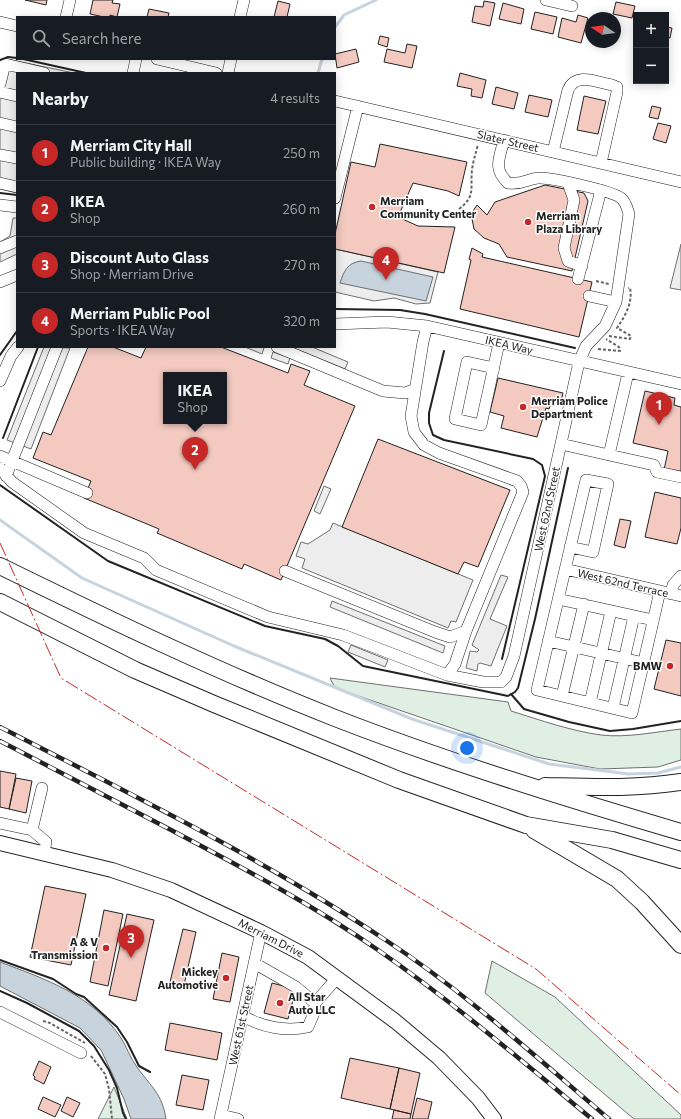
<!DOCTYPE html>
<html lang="en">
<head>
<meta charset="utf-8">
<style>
	body { margin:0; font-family:Commissioner,sans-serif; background:#20242c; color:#f1f3f6 }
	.controls { position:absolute; right:12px; top:12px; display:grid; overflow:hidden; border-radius:0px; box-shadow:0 2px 10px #0003 }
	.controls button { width:36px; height:36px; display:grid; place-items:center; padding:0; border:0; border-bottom:1px solid #363941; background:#171b24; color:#f1f3f6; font:20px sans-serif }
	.compass { position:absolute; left:585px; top:12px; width:36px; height:36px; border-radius:50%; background:#171b24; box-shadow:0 2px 10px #0003; rotate:283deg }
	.you { position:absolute; left:467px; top:748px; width:14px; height:14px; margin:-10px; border:3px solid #fff; border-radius:50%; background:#1a73e8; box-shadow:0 0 0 6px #1a73e833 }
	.badge { display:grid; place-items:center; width:26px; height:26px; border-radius:50%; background:#c62828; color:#fff; font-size:13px; font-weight:700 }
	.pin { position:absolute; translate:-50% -33px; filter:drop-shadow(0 1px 2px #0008) }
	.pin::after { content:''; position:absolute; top:21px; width:14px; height:12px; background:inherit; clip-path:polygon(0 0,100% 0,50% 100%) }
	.popup { position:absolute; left:163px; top:372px; width:64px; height:52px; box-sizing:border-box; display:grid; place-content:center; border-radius:0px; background:#171b24; filter:drop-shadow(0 1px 3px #0005); font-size:13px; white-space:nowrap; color:#9ea1a6 }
	.popup b { font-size:15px; color:#f1f3f6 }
	.popup::after { content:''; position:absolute; left:50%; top:100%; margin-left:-8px; border:8px solid transparent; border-top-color:#171b24 }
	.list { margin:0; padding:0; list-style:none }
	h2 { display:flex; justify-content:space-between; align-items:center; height:52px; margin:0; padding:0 16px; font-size:17px }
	h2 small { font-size:13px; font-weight:400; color:#9ea1a6 }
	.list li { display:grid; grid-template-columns:26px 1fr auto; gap:12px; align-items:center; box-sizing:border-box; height:56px; padding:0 16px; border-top:1px solid #363941 }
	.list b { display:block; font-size:15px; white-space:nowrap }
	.list p { margin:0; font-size:13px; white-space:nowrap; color:#9ea1a6 }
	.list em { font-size:13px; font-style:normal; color:#9ea1a6 }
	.icon { flex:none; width:22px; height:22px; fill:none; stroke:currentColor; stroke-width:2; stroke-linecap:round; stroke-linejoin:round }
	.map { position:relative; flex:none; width:681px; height:1119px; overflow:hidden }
	.search { position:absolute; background:#171b24; box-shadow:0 2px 10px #0003; left:16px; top:16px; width:320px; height:44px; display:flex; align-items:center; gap:10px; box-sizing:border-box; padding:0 14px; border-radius:0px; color:#9ea1a6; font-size:15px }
	.panel { position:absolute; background:#171b24; box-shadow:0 2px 10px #0003; left:16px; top:72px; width:320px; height:276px; border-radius:0px }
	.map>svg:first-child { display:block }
</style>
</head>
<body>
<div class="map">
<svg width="681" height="1119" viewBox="0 0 681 1119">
	<rect width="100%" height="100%" fill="#fff"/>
	<path fill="#e0efe3" stroke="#6f6f6f" d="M330 678 508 702 511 711C540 720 571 731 601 735 627 738 655 732 681 729V760L658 767 600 769 536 757 335 688Z
		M492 961 555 997 681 1115V1119H634L485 993Z
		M114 1087 127 1119H98Z"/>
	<path fill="#ededed" stroke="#6f6f6f" d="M7 59 74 73H17V193L0 189V63Z
		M13 218H17V254L0 262V242L10 236Z
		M681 244V290L670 288Z
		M335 249 438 272 430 303 416 304 394 298 374 301 335 292Z
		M44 347 70 348 31 449 7 440Z
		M245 347H262L264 348 262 354Z
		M291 347H312L348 362 345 369Z
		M273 352 290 358 288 364 271 358Z
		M324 486 331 489 320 514 314 511Z
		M333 523 473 580 456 622 451 621 448 628 302 568 305 559 296 556 301 542 308 544 330 530Z
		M501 575 508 577 490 619 507 626 491 666 480 663 478 664 477 671 466 668 470 651 477 652 479 650 472 645Z
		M332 601 445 646 443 653 330 607Z
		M351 645 388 660 385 667 348 652Z"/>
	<path fill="#c7d3dd" stroke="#6f6f6f" d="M361 261 433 277 426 301 340 283C344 271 347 263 361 261Z
		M0 962C45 979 93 995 121 1038 127 1047 130 1058 137 1067 151 1087 162 1093 166 1119H131L124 1099 101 1050 80 1028 0 986Z"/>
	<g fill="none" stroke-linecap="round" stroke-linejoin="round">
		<path stroke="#c7d3dd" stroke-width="3" d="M335 27 344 15 376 0
			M318 73 322 59
			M0 520 82 578 234 646 412 719 549 764 629 774 658 773 681 767"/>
	</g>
	<path fill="#f3c9c0" stroke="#222" fill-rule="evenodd" d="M25 0H47L46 5Z
		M93 0H113L112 3 120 4 117 17 110 15V17H104L90 14Z
		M278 1 290 4 287 17H274Z
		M484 1 495 3 490 26 472 22 475 6 483 7Z
		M616 2 635 6 632 18 613 14Z
		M503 3 524 9 521 24 499 19Z
		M149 9 169 13 168 17H147Z
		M535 12 557 17 553 34 531 29Z
		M578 15 588 18 581 43 558 37 562 18 576 22Z
		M666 27 672 28 670 38 666 37Z
		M380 36 389 38 387 47 378 44Z
		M407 44 417 46 412 68 384 62 387 49 405 53Z
		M356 49 359 62 337 68 335 54Z
		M460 73 486 80 482 98 471 96 472 89 457 86Z
		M496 87 518 93 514 109 492 104Z
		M529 95 552 100 548 117 525 112Z
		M584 96 606 101 598 134 577 130Z
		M652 106 661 108 658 119 649 117Z
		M658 123 671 126 666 143 653 139Z
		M380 144 467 162 459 196 448 191 413 183 398 217 418 226 455 227 444 273 335 249V234L351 162 375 167Z
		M545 185 584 193 588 201 572 271 507 257 499 244 484 238 474 229 471 214 477 205 487 215 495 202Z
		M472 248 483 254 482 257 592 282 579 337 460 309 471 260 469 259Z
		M88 347H113L141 358 146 347H221L288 373 291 364 310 371 304 385 355 406 281 580 244 564 242 569 157 533 159 529 84 498 91 481 33 458 43 432 51 435ZM166 375H224V421H166Z
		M498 378 563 393 561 402 552 400 549 409 546 408 537 437 501 428 504 416 490 412Z
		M645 391 675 398 674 405 681 407V474L664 470 668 451 633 443Z
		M378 439 510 490 478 567 464 562 458 574 342 527Z
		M655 492 681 498V528L677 544 645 537Z
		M620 519 631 521 625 548 614 545Z
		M666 640 681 643V696L654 689Z
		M0 771 16 774 9 809 0 807Z
		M16 778 32 781 26 813 9 809Z
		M45 886 86 894 71 965 30 957Z
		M104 910 123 914 108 986 90 982Z
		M127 914 154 920 136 1001 109 995Z
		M183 929 196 932 184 985 170 982Z
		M222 953 239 957 230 1002 213 999Z
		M272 983 287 987 295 993 288 1019 264 1013Z
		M170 1023 222 1033 217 1060 165 1050Z
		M350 1058 399 1068 390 1109 341 1098Z
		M39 1061 51 1067 44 1084 34 1079 35 1077 33 1075Z
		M399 1068 420 1073 411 1114 390 1109Z
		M182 1075 209 1080 203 1110 176 1105Z
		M43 1097 61 1105 55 1117 38 1109Z
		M67 1097 80 1103 73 1117 61 1111Z
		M417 1098 432 1102 428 1119H412Z
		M394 1110 411 1114 410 1119H392Z"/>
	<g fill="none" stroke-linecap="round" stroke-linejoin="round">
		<defs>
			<path id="minor" d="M546 0 572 6
				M66 17 70 0
				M240 17 244 0
				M0 22 17 26
				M157 59 216 73
				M133 73 136 59
				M228 73 231 59
				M0 84 5 64 44 73
				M0 92 17 96
				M335 101 681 182
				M0 123 17 127
				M553 152 568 90C576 72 596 82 612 85L617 87V92L601 163
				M0 155 17 158
				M0 183 17 187
				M568 183 574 200 564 248 568 261 582 266
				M335 198 358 106
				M0 205 17 207
				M0 248 17 241
				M578 279 601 190
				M0 282 17 275
				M589 296 616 302
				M335 324 387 322 427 326 681 384
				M427 326 423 342 411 416 414 432 424 445 439 453 517 481 521 486 523 492 466 631 455 664 447 675
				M277 347 383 391 405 393 415 389
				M494 368 467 362 455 419 481 425 499 343
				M628 373 609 455 654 465 657 472 681 477
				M0 381 11 356 18 347
				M561 444 609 455
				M0 456 87 493
				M0 468 12 482 84 533 144 558 156 570 268 617 343 635 447 675 483 682H501L506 677 514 656 579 362 586 346 605 326 616 302 629 214C627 208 626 202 621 198 612 191 550 177 538 178 527 179 523 185 508 183 493 169 499 159 504 140
				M6 476 57 347
				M570 547 593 552 608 484 586 480C570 550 553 620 537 690L632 713 660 591
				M565 569 681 596
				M285 571 435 632 450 637 466 631
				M671 594 673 585 681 576
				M558 599 653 620
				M548 641 644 663
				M562 696 584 604
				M590 703 611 611
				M613 708 634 616
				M0 823 32 830 42 788
				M32 830 46 842 44 852
				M315 1003 337 978
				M0 1012 81 1053
				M243 1016C262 1027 286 1032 308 1027L314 1013 315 1003 296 987 254 963
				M221 1115 238 1119
				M220 1119 261 932"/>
			<path id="major" d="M0 843 112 870 171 890 261 932 308 957 395 1021 439 1058 478 1098 494 1119"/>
			<path id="highway" d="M0 566C110 620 221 673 335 718 448 762 564 798 681 832
				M0 602 135 670 214 704 399 780 526 825 612 840 681 860
				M545 786C591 787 636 789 681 782
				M534 830 617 879 642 902 681 945"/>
		</defs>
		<use href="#minor" stroke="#222" stroke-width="12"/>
		<use href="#major" stroke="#222" stroke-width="16"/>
		<use href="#highway" stroke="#222" stroke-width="18"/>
		<path stroke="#646464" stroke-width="2" stroke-dasharray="3 2" stroke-linecap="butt" d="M459 209C476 196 470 189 472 170 473 161 476 153 478 144
			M596 281 609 284
			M609 336 630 339 631 336 617 328C625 316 633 303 630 288H628
			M598 349 620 351 619 347 606 339
			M43 1021 50 1023 85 1043
			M91 1056 105 1074 109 1089 112 1119"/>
		<use href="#minor" stroke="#fff" stroke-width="11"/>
		<use href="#major" stroke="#fff" stroke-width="14"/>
		<use href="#highway" stroke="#fff" stroke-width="16"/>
		<defs>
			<path id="rail" d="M0 727C130 794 262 858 384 939 465 992 536 1057 609 1119
				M0 741C58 771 115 801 173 831 243 868 313 905 378 950 453 1002 522 1061 592 1119"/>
		</defs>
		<use href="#rail" stroke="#222" stroke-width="4.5"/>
		<use href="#rail" stroke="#fff" stroke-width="3" stroke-dasharray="9" stroke-linecap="butt"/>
		<path stroke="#222" stroke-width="2" d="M23 59 86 73
			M0 60 8 57 17 58
			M0 193 17 195
			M335 309 400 310 425 314 575 348
			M444 351 429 413V423L433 435 444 440 533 459 542 465 545 476 502 659
			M0 355 17 331
			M3 438 38 347
			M0 485 108 561 265 626 325 639 338 646 363 666 508 696 515 692 518 688 535 619 568 468
			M511 694 524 709 569 722 610 731 633 729 681 721
			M0 960 53 979 76 994 84 997 117 1027 127 1042 139 1066 150 1072
			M0 991 27 1003 79 1031 94 1046 109 1070 117 1088 123 1113 126 1119"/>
		<path stroke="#c62828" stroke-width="1" stroke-dasharray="14 3 2 3" stroke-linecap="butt" d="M0 543 61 678 536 969 681 1095"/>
	</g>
	<g fill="#c62828" stroke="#fff" stroke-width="1.5">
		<circle cx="372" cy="207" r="4"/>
		<circle cx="528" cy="222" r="4"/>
		<circle cx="523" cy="407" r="4"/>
		<circle cx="670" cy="666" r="4"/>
		<circle cx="106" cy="948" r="4"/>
		<circle cx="226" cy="978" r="4"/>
		<circle cx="280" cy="1003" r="4"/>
	</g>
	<g text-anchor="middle" stroke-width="3" stroke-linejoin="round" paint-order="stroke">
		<g font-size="11" fill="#222" stroke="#fff">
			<text transform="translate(508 141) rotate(13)" y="4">Slater Street</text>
			<text transform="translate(509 345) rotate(13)" y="4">IKEA Way</text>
			<text transform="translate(547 509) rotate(-78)" y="4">West 62nd Street</text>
			<text transform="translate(623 583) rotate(13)" y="4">West 62nd Terrace</text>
			<text transform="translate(271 938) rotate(27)" y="4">Merriam Drive</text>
			<text transform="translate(241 1025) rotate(-78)" y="4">West 61st Street</text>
		</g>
		<g font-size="11" font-weight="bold" fill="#222" stroke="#fff" text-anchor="start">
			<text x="380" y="205">Merriam<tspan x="380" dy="13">Community Center</tspan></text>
			<text x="536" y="220">Merriam<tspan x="536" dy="13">Plaza Library</tspan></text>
			<text x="531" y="405">Merriam Police<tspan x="531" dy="13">Department</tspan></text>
			<text x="662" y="670" text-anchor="end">BMW</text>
			<text x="98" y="946" text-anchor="end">A &amp; V<tspan x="98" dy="13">Transmission</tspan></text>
			<text x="218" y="976" text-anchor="end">Mickey<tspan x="218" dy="13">Automotive</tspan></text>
			<text x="288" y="1001">All Star<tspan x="288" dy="13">Auto LLC</tspan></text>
		</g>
	</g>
</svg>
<div class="controls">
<button>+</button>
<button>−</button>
</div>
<svg class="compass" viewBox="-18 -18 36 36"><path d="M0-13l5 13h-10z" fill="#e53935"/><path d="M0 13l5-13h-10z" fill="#9ea1a6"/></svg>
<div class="you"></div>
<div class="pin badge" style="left:659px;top:425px">1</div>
<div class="pin badge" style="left:195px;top:470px">2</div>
<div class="popup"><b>IKEA</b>Shop</div>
<div class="pin badge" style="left:131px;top:958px">3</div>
<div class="pin badge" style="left:386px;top:280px">4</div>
<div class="search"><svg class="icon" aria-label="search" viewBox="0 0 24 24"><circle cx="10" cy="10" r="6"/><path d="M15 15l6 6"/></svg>Search here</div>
<section class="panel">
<h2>Nearby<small>4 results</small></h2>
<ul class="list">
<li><span class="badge">1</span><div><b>Merriam City Hall</b><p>Public building · IKEA Way</p></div><em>250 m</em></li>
<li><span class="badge">2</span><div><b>IKEA</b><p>Shop</p></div><em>260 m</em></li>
<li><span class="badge">3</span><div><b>Discount Auto Glass</b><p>Shop · Merriam Drive</p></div><em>270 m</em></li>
<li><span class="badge">4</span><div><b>Merriam Public Pool</b><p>Sports · IKEA Way</p></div><em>320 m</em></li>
</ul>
</section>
</div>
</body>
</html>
